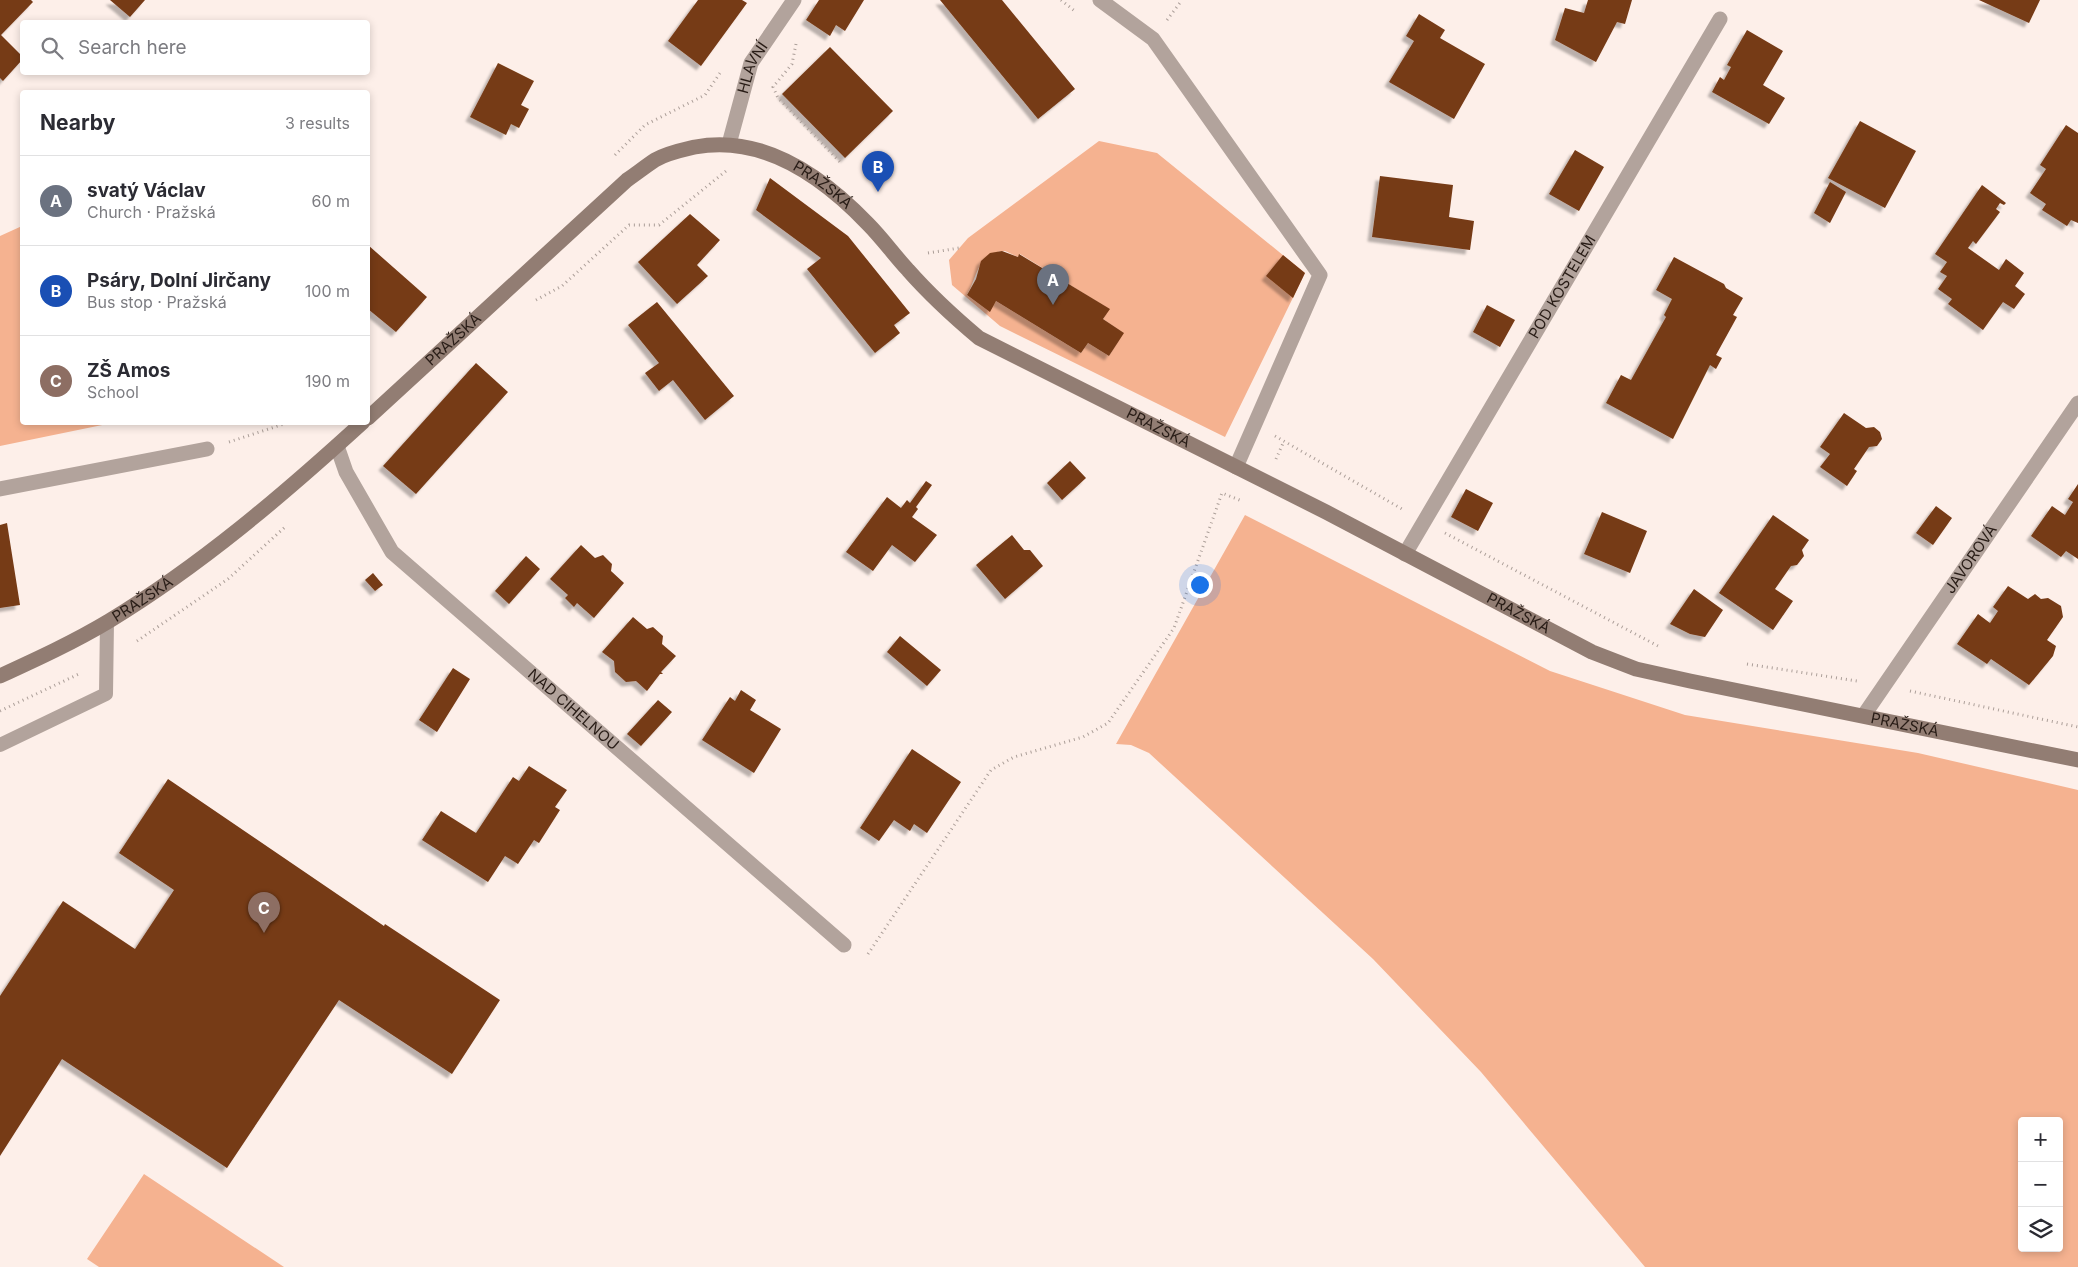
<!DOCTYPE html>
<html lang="en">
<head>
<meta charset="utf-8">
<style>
	body { margin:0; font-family:Inter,sans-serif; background:#f7f7f7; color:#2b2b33 }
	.controls { position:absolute; right:15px; bottom:15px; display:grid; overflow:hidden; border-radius:5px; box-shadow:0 2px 8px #0003 }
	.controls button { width:45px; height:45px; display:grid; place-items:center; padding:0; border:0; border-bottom:1px solid #e1e1e2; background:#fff; color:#2b2b33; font:25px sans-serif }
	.you { position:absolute; left:1199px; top:584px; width:18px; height:18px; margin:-12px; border:4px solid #fff; border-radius:50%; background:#1a73e8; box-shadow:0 0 0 8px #1a73e833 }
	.badge { display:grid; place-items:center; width:32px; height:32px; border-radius:50%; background:#7c3aed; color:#fff; font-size:16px; font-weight:700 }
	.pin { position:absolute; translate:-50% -41px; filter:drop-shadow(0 1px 2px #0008) }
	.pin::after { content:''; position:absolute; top:26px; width:18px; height:15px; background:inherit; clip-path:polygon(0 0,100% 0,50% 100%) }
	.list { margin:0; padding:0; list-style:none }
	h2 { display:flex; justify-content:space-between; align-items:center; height:65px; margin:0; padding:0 20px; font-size:21px }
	h2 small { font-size:16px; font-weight:400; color:#7c7c81 }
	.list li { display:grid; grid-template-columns:32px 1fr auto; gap:15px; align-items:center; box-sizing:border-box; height:90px; padding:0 20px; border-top:1px solid #e1e1e2 }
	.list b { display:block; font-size:19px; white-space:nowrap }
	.list p { margin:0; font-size:16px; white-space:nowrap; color:#7c7c81 }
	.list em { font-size:16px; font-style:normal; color:#7c7c81 }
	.icon { flex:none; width:28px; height:28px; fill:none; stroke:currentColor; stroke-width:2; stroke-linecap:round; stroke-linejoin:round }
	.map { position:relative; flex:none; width:2078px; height:1267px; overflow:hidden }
	.search { position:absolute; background:#fff; box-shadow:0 2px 8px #0003; left:20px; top:20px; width:350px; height:55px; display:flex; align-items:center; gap:12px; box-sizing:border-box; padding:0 18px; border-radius:5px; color:#7c7c81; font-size:19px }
	.panel { position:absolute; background:#fff; box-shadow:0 2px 8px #0003; left:20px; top:90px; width:350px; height:335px; border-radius:5px }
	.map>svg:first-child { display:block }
</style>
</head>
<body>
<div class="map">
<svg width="2078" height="1267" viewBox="0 0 2078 1267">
	<defs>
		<filter id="shadow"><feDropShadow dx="-4.5" dy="4.5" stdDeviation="1" flood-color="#0004"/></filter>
	</defs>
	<rect width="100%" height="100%" fill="#fdefe9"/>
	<path fill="#f5b290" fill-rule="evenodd" d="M1099 141 1157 153 1305 273 1225 437 1000 326 952 285 949 260 968 238ZM1005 251 1018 257 1020 254 1109 309 1103 319 1123 333 1109 356 1088 343 1081 353 996 301 989 311 967 295C978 276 977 252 1005 251Z
		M22 226V422L112 423 0 446V236Z
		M1245 515 1550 671 1685 715 1918 753 2078 790V1267H1645L1481 1072 1373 959 1149 753 1131 745 1116 744ZM2022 1121H2059V1248H2022Z
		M144 1174 284 1267H99L87 1259Z"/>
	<path fill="#763a16" filter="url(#shadow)" d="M0 0H31L33 2 1 35 22 56V60L3 81 0 78Z
		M110 0H145L130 17Z
		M698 0H742L747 3 701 66 668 41Z
		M819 0H864L845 31 836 25 830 36 806 20Z
		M940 0H1002L1075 89 1038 119Z
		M1588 0H1632L1625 24 1617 22 1596 62 1555 40 1565 8 1584 13Z
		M1979 0H2040L2029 23Z
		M1419 14 1445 30 1440 38 1485 64 1454 119 1389 82 1414 41 1406 36Z
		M1747 30 1783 51 1763 85 1785 98 1769 124 1712 92 1720 77 1724 80 1731 67 1727 65Z
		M830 47 893 111 845 158 782 94Z
		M498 63 534 81 521 105 529 109 519 128 511 124 506 135 470 117Z
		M1860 121 1916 151 1885 208 1828 178Z
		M2066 125 2078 133V223L2071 220 2067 226 2042 210 2046 204 2030 193 2046 169 2040 165Z
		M1575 150 1604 167 1579 211 1549 194Z
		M1380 176 1453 185 1449 217 1474 221 1470 250 1372 237Z
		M770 178 848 236 910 313 894 325 900 333 875 353 807 269 821 258 756 210Z
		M1830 182 1846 192 1830 223 1814 213Z
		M1982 185 2006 203 2004 205 2000 203 1996 209 2000 212 1976 244 1973 241 1968 248 1999 270 2006 259 2024 273 2015 286 2025 294 2014 309 2003 302 1983 330 1948 304 1952 299 1938 289 1947 276 1940 272 1947 262 1935 254Z
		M690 214 720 240 697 265 708 276 677 304 638 262Z
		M368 245 427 297 396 332 368 309Z
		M1002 251 1018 257 1019 254 1110 309 1103 319 1124 333 1109 356 1088 343 1081 353 996 301 990 312 967 295 976 279 981 261 990 253Z
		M1283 255 1305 273 1293 298 1266 276Z
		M1674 257 1724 284 1726 288 1743 298 1733 315 1737 317 1716 355 1722 358 1716 369 1710 365 1673 439 1606 403 1621 375 1631 380 1666 317 1664 315 1672 299 1656 290Z
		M657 302 734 396 705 420 673 380 659 391 645 373 659 363 628 325Z
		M1487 305 1515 320 1500 347 1473 332Z
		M476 363 508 392 416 494 383 466Z
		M1844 413 1866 428 1874 427 1880 432 1882 439 1877 446 1869 447 1854 469 1857 471 1847 486 1820 467 1830 454 1820 447Z
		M1070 461 1086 478 1062 500 1047 483Z
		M926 481 932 485 916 507 918 509 912 517 937 535 915 562 892 545 873 571 846 552 887 497 901 508 907 500 910 503Z
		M2078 484V559L2066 551 2061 557 2031 536 2052 506 2065 515 2073 502 2068 499Z
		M1466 489 1493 503 1478 531 1451 517Z
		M1936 506 1952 518 1933 545 1916 533Z
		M1602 512 1647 531 1630 573 1584 554Z
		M1773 515 1809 540 1802 550 1804 556 1797 565 1791 566 1775 589 1793 601 1773 630 1719 593Z
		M7 523 20 605 0 608V525Z
		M1012 535 1024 550H1030L1043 566 1005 599 976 565Z
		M581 545 595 558 603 555 612 564 611 571 624 583 594 618 577 603 574 607 565 598 568 595 550 579Z
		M526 556 540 569 509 604 495 591Z
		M373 573 383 585 375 591 365 580Z
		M2008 586 2028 599 2035 594 2041 599 2048 598 2061 606 2063 617 2047 640 2056 646 2053 656 2029 685 1991 659 1987 664 1957 644 1978 614 1990 623 1998 611 1993 607Z
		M1694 589 1723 610 1705 637 1690 634 1670 624Z
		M633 617 647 629 653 627 663 636 662 644 676 656 661 672 663 674H660L647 691 636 681 626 682 615 672 614 661 602 652Z
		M900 636 941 670 927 686 887 652Z
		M453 668 470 679 437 732 419 720Z
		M741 690 756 700 750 710 781 729 754 773 702 740 730 697 735 701Z
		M658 700 672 712 641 746 627 734Z
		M912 749 961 782 927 833 914 824 910 831 894 820 879 841 860 828Z
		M529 766 567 790 555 807 560 810 539 843 534 840 518 864 505 856 488 882 422 840 441 811 476 833 513 777 519 781Z
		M168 779 384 926 385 924 500 1000 452 1074 339 1000 227 1168 62 1059 0 1156V996L63 901 135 949 174 890 119 853Z"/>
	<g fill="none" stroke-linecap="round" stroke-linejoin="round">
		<path stroke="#ac9f99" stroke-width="3" stroke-dasharray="1 4" stroke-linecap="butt" d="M1061 0 1076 12
			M1167 20 1182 0
			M796 44 792 64 773 87 778 98 840 162
			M615 155 645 125 705 95 720 73
			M928 253 959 248
			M536 300 562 286 629 225H659L726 171
			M1275 436 1402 509
			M229 442 290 422
			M1276 459 1284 441
			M1445 533 1658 646
			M137 641 228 579 285 527
			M1747 664 1857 681
			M1910 691 2078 727
			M0 711 81 673
			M868 954 991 770 1014 757 1083 737 1108 723 1174 628 1222 493 1242 501"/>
		<path stroke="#b2a39c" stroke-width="14" d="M0 745 106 694 107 622"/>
		<g stroke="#b2a39c" stroke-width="15">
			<path d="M1100 0 1153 39 1320 275 1236 467"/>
			<path id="s1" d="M729 144 751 63 794 0"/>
			<path id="s2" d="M337 446 346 472 392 552 844 945"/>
			<path d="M0 489 207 449"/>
			<path id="s3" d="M1405 554 1720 19"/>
			<path id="s4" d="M1864 715 2078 403"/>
		</g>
		<g stroke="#927d73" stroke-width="15">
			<path id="s5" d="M368 418 627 180C637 173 646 166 655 160 667 153 682 150 695 147 764 134 823 177 868 224 882 238 894 255 908 270 930 295 954 317 979 338L1326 512 1592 652 1636 669 1690 681 2078 760"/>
			<path id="s6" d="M0 676C37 659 74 642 109 621 201 565 283 495 363 422"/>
		</g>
	</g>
	<g text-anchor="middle" stroke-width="5" stroke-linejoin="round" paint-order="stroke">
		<g font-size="15" fill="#281c16" stroke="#fff">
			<text dy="5" stroke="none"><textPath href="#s1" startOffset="80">HLAVNÍ</textPath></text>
			<text dy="5" stroke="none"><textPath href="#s5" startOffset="566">PRAŽSKÁ</textPath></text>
			<text dy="5" stroke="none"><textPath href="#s3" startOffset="310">POD KOSTELEM</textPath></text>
			<text dy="5" stroke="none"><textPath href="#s5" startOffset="116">PRAŽSKÁ</textPath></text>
			<text dy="5" stroke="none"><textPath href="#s5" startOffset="986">PRAŽSKÁ</textPath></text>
			<text dy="5" stroke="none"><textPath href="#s4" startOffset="189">JAVOROVÁ</textPath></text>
			<text dy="5" stroke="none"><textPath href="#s6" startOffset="162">PRAŽSKÁ</textPath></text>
			<text dy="5" stroke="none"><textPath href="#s5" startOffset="1391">PRAŽSKÁ</textPath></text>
			<text dy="5" stroke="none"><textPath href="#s2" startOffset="360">NAD CIHELNOU</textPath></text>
			<text dy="5" stroke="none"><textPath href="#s5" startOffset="1796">PRAŽSKÁ</textPath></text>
		</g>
	</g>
</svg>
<div class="controls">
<button>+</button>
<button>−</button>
<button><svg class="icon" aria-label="layers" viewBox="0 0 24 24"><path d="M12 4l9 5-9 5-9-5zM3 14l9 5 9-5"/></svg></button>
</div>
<div class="you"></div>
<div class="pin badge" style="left:1053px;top:305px;background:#6b7280">A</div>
<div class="pin badge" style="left:878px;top:192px;background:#1a4fb4">B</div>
<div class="pin badge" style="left:264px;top:933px;background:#8d6e63">C</div>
<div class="search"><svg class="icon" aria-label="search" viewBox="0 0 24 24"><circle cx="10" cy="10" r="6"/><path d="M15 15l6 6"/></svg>Search here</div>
<section class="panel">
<h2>Nearby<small>3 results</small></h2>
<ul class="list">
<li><span class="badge" style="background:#6b7280">A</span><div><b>svatý Václav</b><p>Church · Pražská</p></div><em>60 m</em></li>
<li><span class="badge" style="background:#1a4fb4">B</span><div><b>Psáry, Dolní Jirčany</b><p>Bus stop · Pražská</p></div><em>100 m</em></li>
<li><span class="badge" style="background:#8d6e63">C</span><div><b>ZŠ Amos</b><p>School</p></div><em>190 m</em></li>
</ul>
</section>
</div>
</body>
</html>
